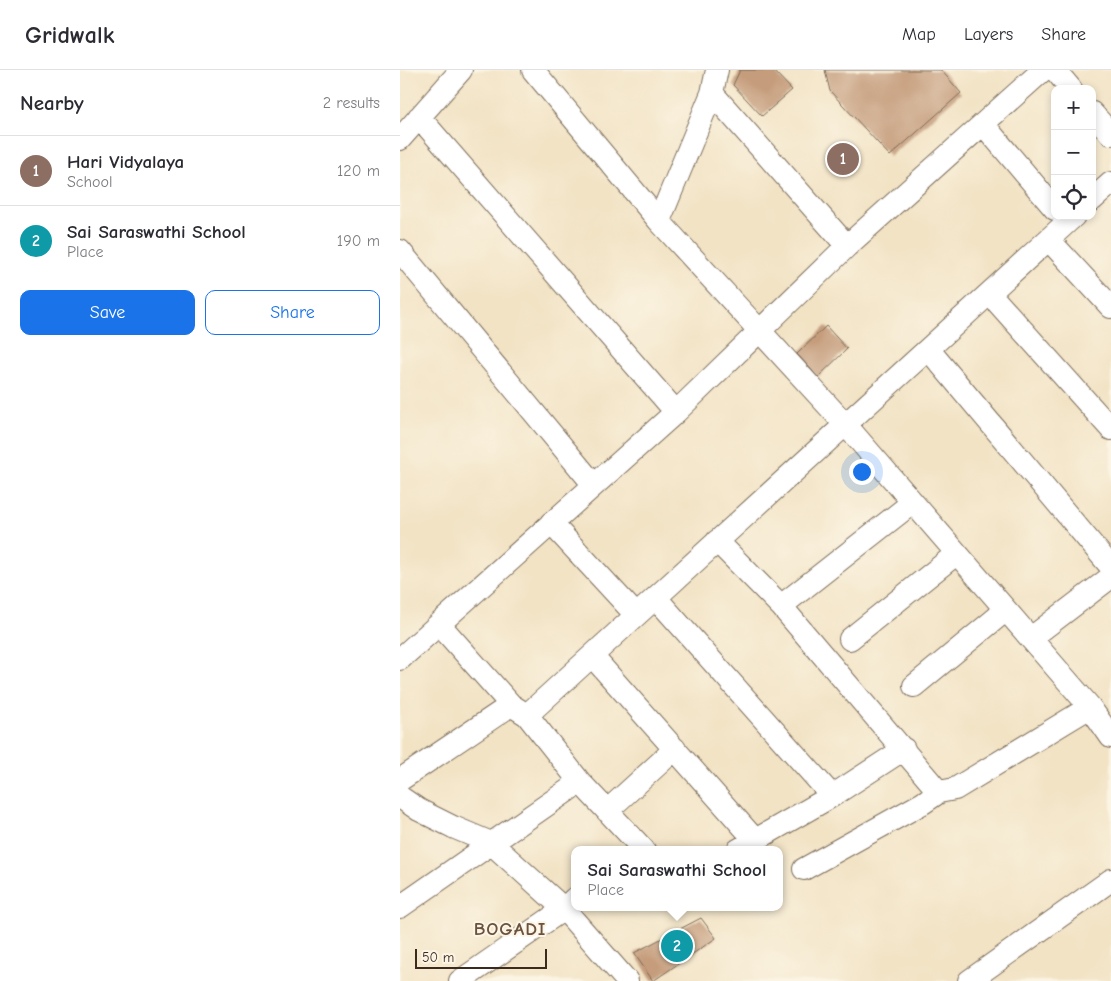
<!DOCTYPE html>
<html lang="en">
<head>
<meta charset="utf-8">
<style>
	body { margin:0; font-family:"Comic Neue",sans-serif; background:#f7f7f7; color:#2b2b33 }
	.controls { position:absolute; right:15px; top:15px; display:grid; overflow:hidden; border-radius:10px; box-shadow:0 2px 8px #0003 }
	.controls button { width:45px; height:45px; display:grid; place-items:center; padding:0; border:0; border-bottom:1px solid #e1e1e2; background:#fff; color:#2b2b33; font:25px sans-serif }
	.scale { position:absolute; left:15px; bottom:12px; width:132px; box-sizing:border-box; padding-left:5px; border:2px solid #3b2a1e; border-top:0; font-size:14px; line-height:18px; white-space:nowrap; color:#3b2a1e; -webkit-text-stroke:4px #fcf5e5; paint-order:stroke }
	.you { position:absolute; left:461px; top:401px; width:18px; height:18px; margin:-12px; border:4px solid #fff; border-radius:50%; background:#1a73e8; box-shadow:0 0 0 8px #1a73e833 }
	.badge { display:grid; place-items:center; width:32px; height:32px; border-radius:50%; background:#1a73e8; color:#fff; font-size:16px; font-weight:700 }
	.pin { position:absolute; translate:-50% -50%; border:2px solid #fff; box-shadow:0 1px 5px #0006 }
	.popup { position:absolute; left:171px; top:776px; width:212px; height:65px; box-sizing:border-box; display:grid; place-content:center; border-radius:10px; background:#fff; filter:drop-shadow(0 1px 4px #0005); font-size:16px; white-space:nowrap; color:#7c7c81 }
	.popup b { font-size:19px; color:#2b2b33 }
	.popup::after { content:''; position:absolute; left:50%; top:100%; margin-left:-10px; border:10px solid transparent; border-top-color:#fff }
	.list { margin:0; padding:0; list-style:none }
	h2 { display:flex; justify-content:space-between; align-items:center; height:65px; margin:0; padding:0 20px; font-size:21px }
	h2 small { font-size:16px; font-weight:400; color:#7c7c81 }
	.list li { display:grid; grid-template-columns:32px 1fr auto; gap:15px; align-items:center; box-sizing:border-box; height:70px; padding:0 20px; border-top:1px solid #e1e1e2 }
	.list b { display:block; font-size:19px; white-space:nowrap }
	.list p { margin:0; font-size:16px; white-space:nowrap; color:#7c7c81 }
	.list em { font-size:16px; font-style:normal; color:#7c7c81 }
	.actions { display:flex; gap:10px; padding:15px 20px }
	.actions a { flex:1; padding:11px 0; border:1px solid #1a73e8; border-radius:10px; text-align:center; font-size:18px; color:#1a73e8 }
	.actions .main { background:#1a73e8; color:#fff }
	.icon { flex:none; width:28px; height:28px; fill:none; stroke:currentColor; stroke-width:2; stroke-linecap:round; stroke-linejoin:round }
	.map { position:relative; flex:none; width:711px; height:911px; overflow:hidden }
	header { display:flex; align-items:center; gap:30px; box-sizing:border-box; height:70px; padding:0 25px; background:#fff; border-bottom:1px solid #e1e1e2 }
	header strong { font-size:24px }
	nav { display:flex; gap:28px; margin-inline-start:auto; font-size:18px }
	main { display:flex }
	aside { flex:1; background:#fff }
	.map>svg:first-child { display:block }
</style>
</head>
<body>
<header>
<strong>Gridwalk</strong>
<nav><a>Map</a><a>Layers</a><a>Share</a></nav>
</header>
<main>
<aside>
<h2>Nearby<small>2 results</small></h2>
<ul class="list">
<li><span class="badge" style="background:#8d6e63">1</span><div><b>Hari Vidyalaya</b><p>School</p></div><em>120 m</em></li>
<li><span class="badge" style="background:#0f9aa8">2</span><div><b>Sai Saraswathi School</b><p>Place</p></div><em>190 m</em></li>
</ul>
<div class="actions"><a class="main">Save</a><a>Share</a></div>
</aside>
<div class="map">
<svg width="711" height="911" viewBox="0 0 711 911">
	<rect width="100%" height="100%" fill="#fcf5e5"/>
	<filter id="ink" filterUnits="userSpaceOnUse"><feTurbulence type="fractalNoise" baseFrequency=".02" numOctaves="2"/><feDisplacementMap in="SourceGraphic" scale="10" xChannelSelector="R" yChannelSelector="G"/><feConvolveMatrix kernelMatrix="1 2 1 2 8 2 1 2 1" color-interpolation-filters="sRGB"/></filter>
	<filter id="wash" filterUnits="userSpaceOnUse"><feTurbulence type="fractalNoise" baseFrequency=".0096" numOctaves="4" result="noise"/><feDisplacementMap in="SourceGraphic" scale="20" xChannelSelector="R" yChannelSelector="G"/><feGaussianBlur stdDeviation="1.12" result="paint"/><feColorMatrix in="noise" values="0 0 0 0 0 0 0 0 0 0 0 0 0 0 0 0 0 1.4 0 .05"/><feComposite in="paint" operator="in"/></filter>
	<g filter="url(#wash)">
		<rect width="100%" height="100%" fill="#f2e3c5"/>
		<g id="blocks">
			<path fill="#c59c7b" d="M340 0H373L392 20 362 46 333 15Z
				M425 0H541L561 23 490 86 430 21Z
				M426 256 447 279 418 307 397 284Z
				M301 848 316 868 253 911 234 883Z"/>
		</g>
	</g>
	<g filter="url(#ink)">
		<use href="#blocks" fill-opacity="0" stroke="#7b6b58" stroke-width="1"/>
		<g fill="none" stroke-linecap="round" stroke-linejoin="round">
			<defs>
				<path id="minor" d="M133 0 259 151 445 354 690 637 711 667
					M655 0 671 19
					M312 23 447 176
					M692 43 711 64
					M19 47 276 342
					M583 54 655 139
					M0 69 61 0
					M692 130 711 113
					M259 151 312 23 317 0
					M649 170 711 237
					M0 181 194 415
					M590 224 711 359
					M529 280 711 497
					M151 453 236 545
					M317 471 381 536 539 722 555 719 690 637
					M256 528 432 726
					M381 536 512 433
					M39 554 111 635 127 645 180 712 244 780
					M631 568 711 507
					M450 569 556 484
					M193 587 356 771
					M0 589 276 342 447 176 643 0
					M514 616 606 540
					M127 645 674 146
					M0 710 111 635
					M0 727 19 740 53 757 91 773 164 839 227 911
					M207 741 275 679
					M338 780 432 726 504 679
					M404 799 523 733 539 722
					M0 837 180 712
					M60 911 164 839 174 829
					M569 911 711 810"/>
			</defs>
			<use href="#minor" stroke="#7b6b58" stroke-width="24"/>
			<use href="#minor" stroke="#fff" stroke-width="22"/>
		</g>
	</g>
	<g text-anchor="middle" stroke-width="4" stroke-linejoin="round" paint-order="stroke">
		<g font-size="19" font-weight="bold" letter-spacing="1" fill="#6b523f" stroke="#fcf5e5">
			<text x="110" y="865">BOGADI</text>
		</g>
	</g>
</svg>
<div class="controls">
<button>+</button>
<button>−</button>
<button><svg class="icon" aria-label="locate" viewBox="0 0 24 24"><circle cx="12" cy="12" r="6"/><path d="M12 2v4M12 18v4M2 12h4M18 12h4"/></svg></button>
</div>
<div class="scale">50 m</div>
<div class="you"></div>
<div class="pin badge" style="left:443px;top:89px;background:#8d6e63">1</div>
<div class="pin badge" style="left:277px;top:876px;background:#0f9aa8">2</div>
<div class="popup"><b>Sai Saraswathi School</b>Place</div>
</div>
</main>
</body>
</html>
